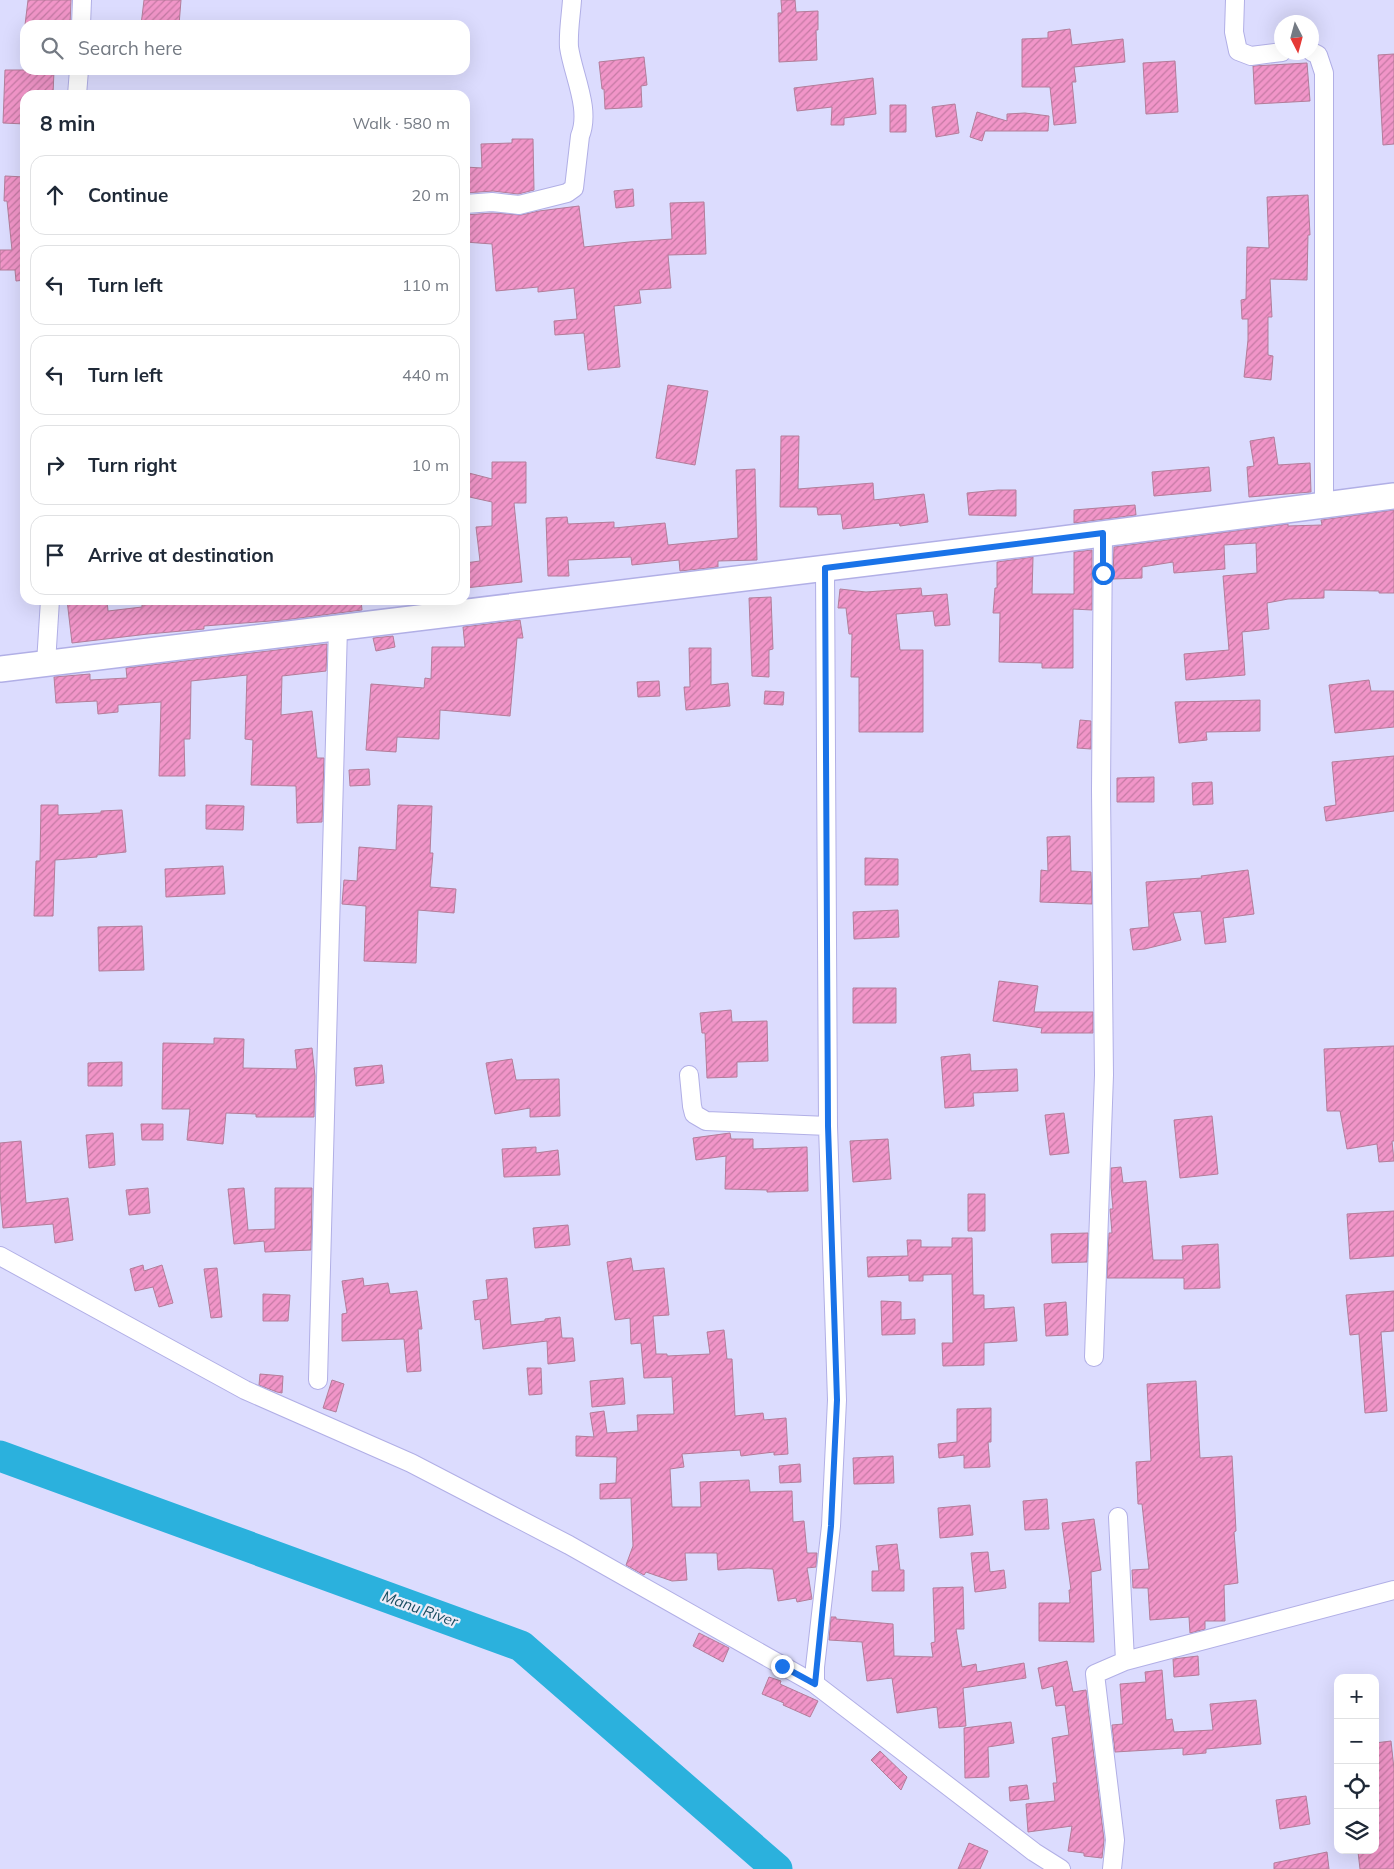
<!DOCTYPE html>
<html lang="en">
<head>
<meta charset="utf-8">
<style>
	body { margin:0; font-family:Mulish,sans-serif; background:#f6f6f7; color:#1f2937 }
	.controls { position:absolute; right:15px; bottom:15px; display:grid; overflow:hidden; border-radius:10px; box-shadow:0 5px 20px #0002 }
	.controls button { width:45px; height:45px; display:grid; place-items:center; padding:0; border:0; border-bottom:1px solid #e0e1e3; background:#fff; color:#1f2937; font:25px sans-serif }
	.compass { position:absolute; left:1274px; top:15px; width:45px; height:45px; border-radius:50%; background:#fff; box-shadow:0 5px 20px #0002; rotate:174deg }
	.stop { position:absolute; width:15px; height:15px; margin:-11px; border:4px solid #1a73e8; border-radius:50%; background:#fff }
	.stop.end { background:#1a73e8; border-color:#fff; box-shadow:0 1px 5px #0008 }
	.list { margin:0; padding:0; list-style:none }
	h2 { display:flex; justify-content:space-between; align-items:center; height:65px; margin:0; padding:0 20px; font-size:21px }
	h2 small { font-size:16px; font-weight:400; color:#747a83 }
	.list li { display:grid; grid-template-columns:32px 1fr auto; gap:15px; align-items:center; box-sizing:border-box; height:80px; margin:0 10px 10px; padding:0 10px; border:1px solid #e0e1e3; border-radius:15px }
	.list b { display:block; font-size:19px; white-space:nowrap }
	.list em { font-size:16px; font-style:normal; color:#747a83 }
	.icon { flex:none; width:28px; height:28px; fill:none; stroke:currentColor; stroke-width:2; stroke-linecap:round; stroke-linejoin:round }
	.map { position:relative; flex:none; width:1394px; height:1869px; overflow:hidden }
	.search { position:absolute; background:#fff; box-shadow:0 5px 20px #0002; left:20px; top:20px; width:450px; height:55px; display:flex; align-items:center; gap:12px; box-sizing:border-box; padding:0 18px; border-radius:15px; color:#747a83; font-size:19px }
	.panel { position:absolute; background:#fff; box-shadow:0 5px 20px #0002; left:20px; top:90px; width:450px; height:515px; border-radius:15px }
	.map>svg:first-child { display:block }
</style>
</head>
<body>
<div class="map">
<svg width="1394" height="1869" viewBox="0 0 1394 1869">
	<defs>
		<pattern id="building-hatch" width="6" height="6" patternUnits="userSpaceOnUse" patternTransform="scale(1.25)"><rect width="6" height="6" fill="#f195c8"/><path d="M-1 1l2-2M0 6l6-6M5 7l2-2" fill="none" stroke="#c47aa4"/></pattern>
	</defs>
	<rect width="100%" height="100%" fill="#dcdcfe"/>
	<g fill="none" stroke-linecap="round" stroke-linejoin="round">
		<path stroke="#2bb1dd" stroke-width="31" d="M0 1456 521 1646 777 1869"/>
	</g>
	<path fill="url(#building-hatch)" stroke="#b37d9a" d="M28 0H71L70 25H25Z
		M144 0H181L179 25H141Z
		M781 0H795L796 12 818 11V30H816L817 60 779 62 778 13H782Z
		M1070 29 1072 45 1123 39 1125 62 1074 67 1076 82H1072L1076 123 1054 125 1050 87H1022V39L1048 38V32Z
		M1394 54V144L1383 145 1378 55Z
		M644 57 647 85 641 86 642 107 605 109 604 89H602L599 62Z
		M1175 61 1178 112 1146 114 1143 63Z
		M1307 63 1310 101 1255 104 1253 66Z
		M5 70H54L53 95H25V124L3 123Z
		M873 78 876 114 844 118V125H831L832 107 797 111 794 88Z
		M955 104 959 133 936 137 932 107Z
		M890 105H906V132H890Z
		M977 112 1007 121V114L1025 113 1049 116 1048 131H985L982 141 970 137Z
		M512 139H533L534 190 518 194 493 191 465 193V167L482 168 481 144 512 143Z
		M5 176 25 177V280L16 281 15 270H0V250H12L7 201H4Z
		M633 189 634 206 616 208 614 191Z
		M1308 195 1310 235H1308L1307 280 1270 279 1272 317H1268V355L1273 356 1271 380 1244 377 1248 340V319H1242L1241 300 1246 299 1247 247 1269 248 1267 197Z
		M704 202 706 254 668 255 671 288 639 290 641 303 614 306 620 367 588 370 584 333 555 335 554 321 577 319 574 288 538 292V287L496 291 492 244 465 242V215L492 213 521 215 539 211 579 206 584 247 629 242 672 239 670 203Z
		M668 385 708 391 695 465 656 458Z
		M781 436H799L798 489 873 483 874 500 924 494 928 522 900 526 899 523 843 529 841 514 818 515 817 507H780Z
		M1274 437 1278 465 1310 463 1311 492 1249 497 1247 467 1254 466 1250 441Z
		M492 462H526V503H514L522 582 465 588V563L480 561 476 527 492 526V502L465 496V472L492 479Z
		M1209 467 1211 491 1154 496 1152 472Z
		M755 469 757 560 718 561V567L680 571 679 560 632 565 631 557 568 560 569 576H548L546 518 567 517 568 524 614 522V528L665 523 668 545 738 538 736 470Z
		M998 490H1016V516L969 515 967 493Z
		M1135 505 1136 515 1074 523V510Z
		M1394 510V593H1379V591L1324 590V598L1288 599 1267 603 1269 629 1242 632 1245 675 1186 680 1184 654 1229 650 1223 576 1257 573 1256 543 1224 545 1225 569 1174 573 1173 562 1142 567V578L1113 579 1114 547 1288 524V526L1322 525 1321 520Z
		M1092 550V610L1073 609V668H1042V663L999 662 1000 613H993L995 588H997V562L1033 557 1032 594H1074V552Z
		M921 588 922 596 947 594 950 625 935 626 933 611 896 614 900 650H923V732H859V677H851L852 634H849L846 608H838L840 589 866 592Z
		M771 597 773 649 769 650V677L752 676 749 598Z
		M67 600H107L108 611 142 607V605L206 600H361L362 610 284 620 204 626V629L148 634 72 643Z
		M520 620 523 638H517L510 716 440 710 439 739 397 737 396 752 366 750 371 684 424 688 425 678 431 679 432 647H465L463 627Z
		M393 636 395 647 376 651 373 638Z
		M327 644 326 671 282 676 281 715 312 711 317 758H324L322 822 297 823 296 786 251 785 253 740 245 739 247 675 191 681 190 739H184L185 776H159L161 702 118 705V712L98 714 97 701 56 703 54 677 90 674V680L127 678 126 668Z
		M689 648H711V685L728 683 730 706 686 710 684 687H690Z
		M1369 680 1371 691H1394V727L1335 733 1329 685Z
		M659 681 660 696 638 697 637 682Z
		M765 691 784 692 783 705 764 704Z
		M1260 700V731L1206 732 1207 740 1179 743 1175 702Z
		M1080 720 1091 721V749L1077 748Z
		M1394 756V811L1326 821 1324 807 1336 805 1332 762Z
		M369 769 370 785 350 786 349 770Z
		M1154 777V802H1117V778Z
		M1212 782 1213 804 1193 805 1192 783Z
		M41 805H58V815L101 813V811L122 810 126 852 97 855V857L55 860 53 916H34L36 861H40Z
		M206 805 244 806 243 830 206 829Z
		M398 805 432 806 430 853H433L430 887 456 889 454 913 418 910 416 963 364 961 366 906 342 904 344 880 357 881 359 847 396 850Z
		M1070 836 1071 871 1091 872 1092 904 1040 902 1041 870 1048 871 1047 837Z
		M865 858 898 859V885H865Z
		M223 866 225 894 166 897 165 869Z
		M1248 870 1254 914 1223 918 1226 942 1205 944 1201 911 1173 913 1181 940 1145 949 1133 950 1130 929 1149 927 1146 882 1202 878 1201 876Z
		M898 910 899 937 854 939 853 912Z
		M142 926 144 970 99 971 98 927Z
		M999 981 1038 986 1034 1012H1093V1033H1041L1042 1028 993 1021Z
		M853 988H896V1023H853Z
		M731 1010 732 1022 767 1021 768 1061 737 1062V1077L707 1078 705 1033H702L700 1013Z
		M214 1038 244 1039 243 1068 297 1069 295 1050 312 1048 315 1076 314 1117H256V1114L226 1113 223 1144 187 1140 190 1109H162L163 1043 214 1044Z
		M1394 1046V1141H1392L1394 1161 1379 1162 1377 1144 1347 1149 1340 1111H1327L1324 1049Z
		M970 1054 971 1071 1017 1069 1018 1091 973 1093 974 1106 945 1108 941 1057Z
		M512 1059 516 1080 559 1079 560 1116 530 1117V1108L495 1114 486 1063Z
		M122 1062V1086H88V1063Z
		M382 1065 384 1083 356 1086 354 1068Z
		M1064 1113 1069 1153 1050 1155 1045 1115Z
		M1212 1116 1218 1174 1180 1178 1174 1120Z
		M141 1124H163V1140H142Z
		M113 1133 115 1165 89 1168 86 1135Z
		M730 1133 731 1139H753V1149L807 1147 808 1191 767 1192V1190L725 1189 726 1156 696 1160 693 1138Z
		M888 1139 891 1179 853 1182 850 1141Z
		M21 1141 26 1203 68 1198 73 1240 55 1243 53 1224 3 1228 0 1192V1143Z
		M536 1147V1153L558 1150 560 1175 504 1177 502 1149Z
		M1121 1167 1123 1183 1146 1181 1153 1260H1183L1182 1246 1218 1244 1220 1288 1184 1289V1278H1107L1109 1233H1112L1110 1209H1113L1111 1187V1168Z
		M148 1188 150 1213 129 1215 126 1190Z
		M244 1188 248 1230 275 1229V1188H312L311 1250 265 1252 264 1241 234 1244 228 1189Z
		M968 1194H985V1231H968Z
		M1394 1211V1256L1350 1259 1347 1214Z
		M568 1225 570 1245 535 1248 533 1228Z
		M1088 1233 1087 1262 1052 1263 1051 1234Z
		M952 1238H972L973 1295H984V1309L1014 1307 1017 1341 984 1343V1365L943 1366 942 1343H953L952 1274 923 1275V1281H909V1275L868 1277 867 1257 908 1256 907 1240H921V1247H952Z
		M631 1258 633 1271 664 1268 669 1315 653 1316 656 1354H667V1356L710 1354 707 1332 724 1330 727 1359H732L735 1416 763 1413 764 1420 786 1418 788 1454 774 1455V1452L741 1456 740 1450 682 1454 684 1467 670 1469 672 1507H701L700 1482 749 1480 750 1492 792 1491 793 1522 804 1521 807 1553H817L816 1567 807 1568 812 1599 797 1602 796 1598 778 1601 773 1569 748 1568 718 1570 717 1553H685L687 1580 672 1581 646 1572 644 1575 626 1565 633 1546 631 1498 600 1499V1484L616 1483 617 1457 576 1456V1436L594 1437 590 1413 604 1411 607 1433 638 1431 637 1415 674 1414 672 1377 644 1378 641 1343 631 1344 630 1318 615 1320 607 1262Z
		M143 1265 144 1271 162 1265 173 1303 159 1307 153 1287 135 1291 130 1269Z
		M217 1268 222 1317 211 1318 204 1269Z
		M363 1278 364 1286 388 1283 390 1294 417 1291 422 1329H418L421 1371 407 1372 404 1339 342 1341V1314L347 1313 342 1281Z
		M507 1278 511 1325 545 1321V1319L560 1317 562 1338H573L575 1361 548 1364 547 1341 483 1349 480 1319 475 1320 473 1301 488 1299 486 1280Z
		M1394 1291V1331L1381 1332 1387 1411 1365 1413 1359 1334 1350 1335 1346 1295Z
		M263 1294 290 1295 288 1321H263Z
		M881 1301 901 1302V1320L915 1319V1334L882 1335Z
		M1066 1302 1068 1335 1046 1336 1044 1304Z
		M527 1368H541L542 1394 529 1395Z
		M260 1374 283 1376 282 1393 277 1392 259 1385Z
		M623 1378 625 1404 592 1407 590 1381Z
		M332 1380 344 1384 336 1412 323 1408Z
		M1196 1381 1200 1458 1232 1456 1236 1531 1234 1532 1238 1583 1224 1585 1225 1621H1205V1629L1190 1633 1189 1617 1150 1620 1148 1588H1133L1132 1570 1149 1569 1142 1504H1138L1136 1462 1151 1461 1147 1384Z
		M991 1408V1442H988L990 1467 964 1468V1455L939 1458 938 1444 957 1442V1409Z
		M893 1456 894 1483 854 1484 853 1458Z
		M800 1464 801 1482 780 1483 779 1466Z
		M1047 1499 1049 1529 1025 1530 1023 1501Z
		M970 1505 973 1535 940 1538 938 1508Z
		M1094 1519 1101 1570 1091 1572 1094 1642 1039 1641V1603H1070L1069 1590H1071L1062 1523Z
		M897 1544 900 1570H904V1591H872V1571H879L876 1546Z
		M988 1552 990 1572 1004 1570 1006 1588 975 1592 971 1553Z
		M963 1587 964 1629H956L962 1667 976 1664 977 1672 1024 1663 1026 1678 963 1688 966 1726 939 1728 937 1707 897 1713 892 1678 867 1681 862 1642 829 1640 831 1617H836V1619L893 1624 894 1656 933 1657 931 1643 935 1642 933 1588Z
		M699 1633 729 1648 723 1662 693 1646Z
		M1198 1656 1199 1675 1174 1677 1173 1659Z
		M1067 1661 1073 1692 1086 1690 1104 1840 1102 1858 1084 1856V1853L1068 1851 1072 1826 1028 1832 1026 1804 1055 1801 1053 1783H1057L1052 1738 1069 1735 1065 1705 1056 1706 1053 1686 1042 1689 1038 1668Z
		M1162 1670 1166 1720 1172 1719 1174 1732 1213 1730 1210 1704 1256 1700 1261 1744 1206 1749V1753L1183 1755V1748L1115 1752 1112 1725 1123 1724 1120 1684 1146 1682 1145 1672Z
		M769 1677 781 1681 780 1684 818 1701 810 1717 783 1705 784 1703 762 1694Z
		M1011 1722 1014 1743 988 1747 989 1777 965 1778 964 1728Z
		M1391 1741 1394 1769V1869H1360L1358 1852 1375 1851V1743Z
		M880 1751 907 1777 901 1790 871 1760Z
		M1027 1785 1029 1799 1010 1801 1009 1787Z
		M1306 1796 1310 1824 1280 1829 1276 1800Z
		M969 1843 988 1851 980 1869H958Z
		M1327 1852 1329 1869H1274V1863Z"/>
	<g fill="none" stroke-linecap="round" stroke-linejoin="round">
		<defs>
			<path id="minor" d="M1235 0 1234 32 1238 51 1251 56 1282 52
				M81 25 82 0
				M1312 52 1318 55 1324 73V504
				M77 95 79 70
				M465 204 492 202 519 205 567 193 574 188 580 136C591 109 573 75 569 47 568 32 571 15 572 0
				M825 568 828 1126 837 1400 831 1526 815 1667V1684L1034 1852 1061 1869
				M46 663 50 600
				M689 1075 692 1106 694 1114 706 1121 828 1126
				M0 1256 245 1390 411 1463 569 1545 815 1684
				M1094 1357 1104 1075 1101 791 1103 533
				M318 1380 338 627
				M1118 1517 1125 1661
				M1112 1869 1115 1840 1095 1674 1125 1661 1394 1590"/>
			<path id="secondary" d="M0 669 1040 542 1394 496"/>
		</defs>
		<use href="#minor" stroke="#b1afe6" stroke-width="20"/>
		<use href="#secondary" stroke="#b1afe6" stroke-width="28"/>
		<use href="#minor" stroke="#fff" stroke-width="18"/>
		<use href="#secondary" stroke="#fff" stroke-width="25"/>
	</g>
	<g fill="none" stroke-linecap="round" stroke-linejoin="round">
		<path stroke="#1a73e8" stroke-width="6" d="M782 1666 815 1684 831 1526 837 1400 828 1126 825 568 1103 533V573"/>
	</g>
	<g text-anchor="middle" stroke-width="4.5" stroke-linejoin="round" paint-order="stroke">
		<g font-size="15" font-style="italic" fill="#194d60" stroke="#ebebf7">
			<text transform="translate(420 1609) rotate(20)" y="5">Manu River</text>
		</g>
	</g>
</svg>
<div class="controls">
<button>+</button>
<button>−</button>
<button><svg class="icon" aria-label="locate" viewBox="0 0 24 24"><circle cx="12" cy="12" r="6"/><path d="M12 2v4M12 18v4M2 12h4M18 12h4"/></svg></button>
<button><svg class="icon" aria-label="layers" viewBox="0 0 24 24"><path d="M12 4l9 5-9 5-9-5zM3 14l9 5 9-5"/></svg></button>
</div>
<svg class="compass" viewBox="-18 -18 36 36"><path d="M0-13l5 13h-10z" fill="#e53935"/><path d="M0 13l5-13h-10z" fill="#747a83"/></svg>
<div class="stop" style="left:1103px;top:573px"></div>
<div class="stop end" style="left:782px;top:1666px"></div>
<div class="search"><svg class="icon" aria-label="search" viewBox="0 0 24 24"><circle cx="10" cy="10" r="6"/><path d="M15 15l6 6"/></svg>Search here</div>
<section class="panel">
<h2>8 min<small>Walk · 580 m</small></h2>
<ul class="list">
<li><svg class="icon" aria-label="ahead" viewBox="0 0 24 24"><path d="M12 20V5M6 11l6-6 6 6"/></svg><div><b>Continue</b></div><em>20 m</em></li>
<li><svg class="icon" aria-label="left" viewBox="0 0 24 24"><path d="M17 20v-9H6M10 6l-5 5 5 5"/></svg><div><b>Turn left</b></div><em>110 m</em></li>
<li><svg class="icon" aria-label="left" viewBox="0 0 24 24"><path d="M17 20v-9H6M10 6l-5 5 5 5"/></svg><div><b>Turn left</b></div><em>440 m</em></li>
<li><svg class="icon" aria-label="right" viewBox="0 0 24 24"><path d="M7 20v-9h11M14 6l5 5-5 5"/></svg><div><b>Turn right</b></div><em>10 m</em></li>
<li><svg class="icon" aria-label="arrive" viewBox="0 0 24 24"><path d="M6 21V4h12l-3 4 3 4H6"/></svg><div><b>Arrive at destination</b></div></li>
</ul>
</section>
</div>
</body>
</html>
